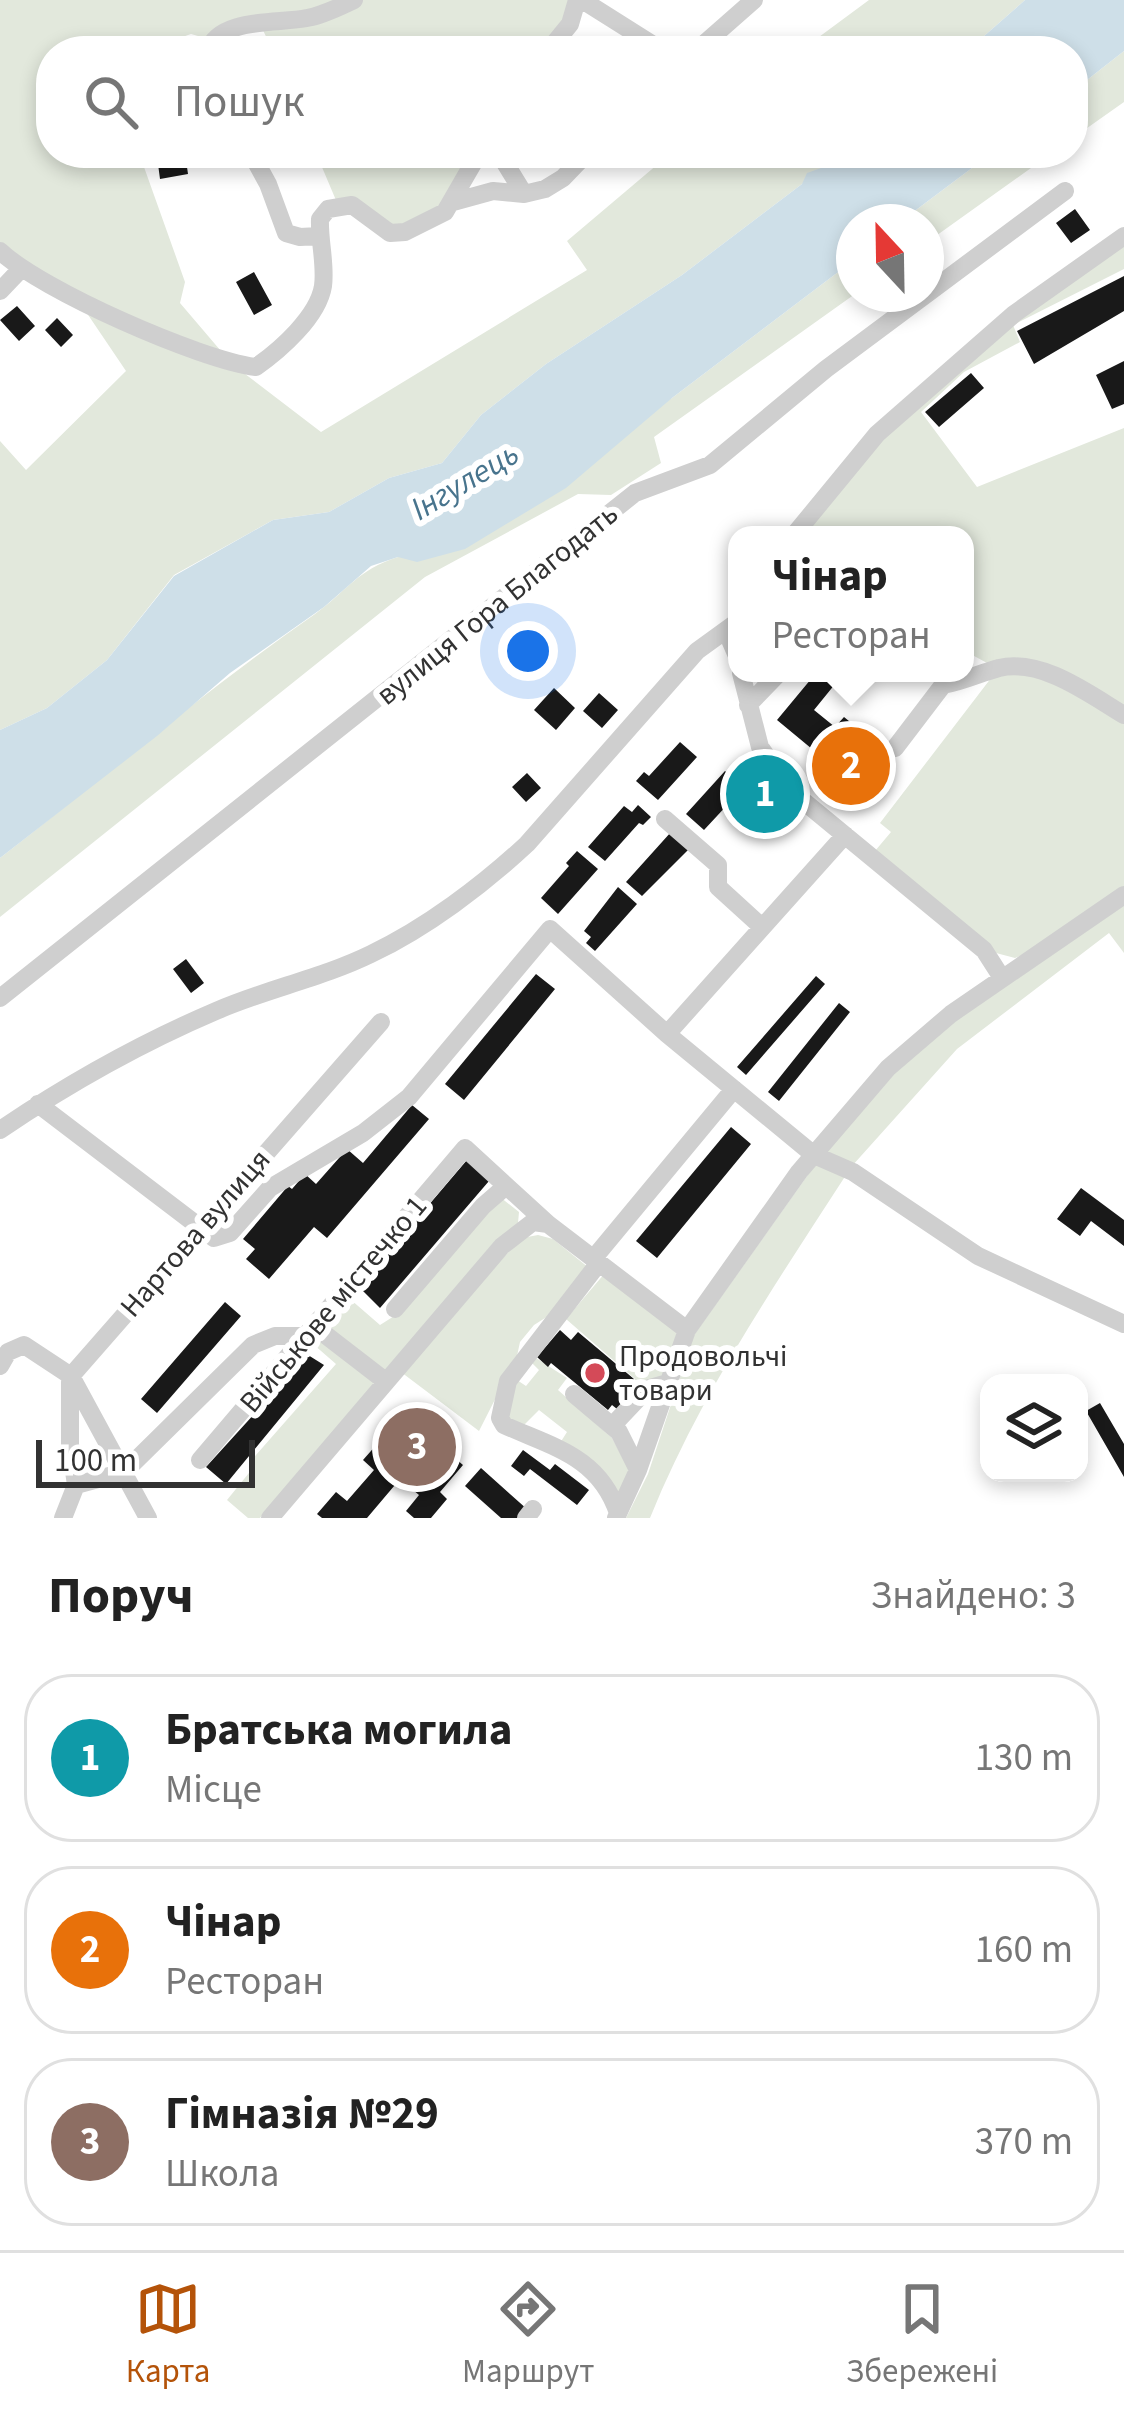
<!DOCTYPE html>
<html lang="uk">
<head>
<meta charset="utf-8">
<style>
	body { margin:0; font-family:"Source Sans 3",sans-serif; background:#f6f6f6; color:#222 }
	.controls { position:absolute; right:36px; bottom:36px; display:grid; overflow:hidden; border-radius:24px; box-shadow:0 6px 18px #0003 }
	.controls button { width:108px; height:108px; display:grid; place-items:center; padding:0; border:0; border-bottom:3px solid #e0e0e0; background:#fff; color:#222; font:60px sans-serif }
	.compass { position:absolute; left:836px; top:204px; width:108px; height:108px; border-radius:50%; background:#fff; box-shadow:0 6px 18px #0003; rotate:338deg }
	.scale { position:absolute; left:36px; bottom:30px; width:219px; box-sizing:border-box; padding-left:12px; border:6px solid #323232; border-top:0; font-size:33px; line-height:42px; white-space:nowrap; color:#323232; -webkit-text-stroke:9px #fff; paint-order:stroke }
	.you { position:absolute; left:528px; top:651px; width:42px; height:42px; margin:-30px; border:9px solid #fff; border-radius:50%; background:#1a73e8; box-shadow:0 0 0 18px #1a73e833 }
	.badge { display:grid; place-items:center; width:78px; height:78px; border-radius:50%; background:#b45309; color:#fff; font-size:39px; font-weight:700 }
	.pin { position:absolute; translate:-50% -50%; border:6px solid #fff; box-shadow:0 3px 12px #0006 }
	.popup { position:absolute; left:728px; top:526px; width:246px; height:156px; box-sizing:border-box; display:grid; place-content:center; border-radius:24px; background:#fff; filter:drop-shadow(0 3px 9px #0005); font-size:39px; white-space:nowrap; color:#767676 }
	.popup b { font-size:45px; color:#222 }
	.popup::after { content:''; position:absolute; left:50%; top:100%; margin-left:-24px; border:24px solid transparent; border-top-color:#fff }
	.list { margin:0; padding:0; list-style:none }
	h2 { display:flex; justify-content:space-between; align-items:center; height:156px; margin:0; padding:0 48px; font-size:51px }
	h2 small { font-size:39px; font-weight:400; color:#767676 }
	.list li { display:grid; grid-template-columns:78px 1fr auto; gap:36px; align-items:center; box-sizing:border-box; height:168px; margin:0 24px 24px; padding:0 24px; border:3px solid #e0e0e0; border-radius:48px }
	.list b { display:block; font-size:45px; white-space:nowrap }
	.list p { margin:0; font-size:39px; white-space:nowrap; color:#767676 }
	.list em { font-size:39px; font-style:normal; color:#767676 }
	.icon { flex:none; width:66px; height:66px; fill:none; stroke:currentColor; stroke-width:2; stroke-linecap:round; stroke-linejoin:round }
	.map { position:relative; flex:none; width:1124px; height:1518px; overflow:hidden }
	.search { position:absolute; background:#fff; box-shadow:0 6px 18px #0003; left:36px; right:36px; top:36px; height:132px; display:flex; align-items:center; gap:30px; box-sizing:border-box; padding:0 42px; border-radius:48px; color:#767676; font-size:45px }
	.sheet { height:732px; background:#fff }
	nav { display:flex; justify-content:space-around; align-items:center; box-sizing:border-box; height:168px; border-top:3px solid #e0e0e0; background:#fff; font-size:33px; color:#767676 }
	nav a { display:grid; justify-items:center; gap:6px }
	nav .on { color:#b45309 }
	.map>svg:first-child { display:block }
</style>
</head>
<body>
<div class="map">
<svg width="1124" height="1518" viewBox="0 0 1124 1518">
	<rect width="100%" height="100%" fill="#fff"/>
	<path fill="#e2e8dc" d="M0 0H577L548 51H273L260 24 212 40 191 34 142 51H51V153H139L185 282 180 303 232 364 321 432 587 270 567 241 671 153H850L802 184 682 275 546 364 481 415 442 463 389 478 329 512 273 520 174 575 107 660 47 708 0 730V441L26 470 126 371 76 297 0 251Z
		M869 0H1025L967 51H800Z
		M1124 51V102L1073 138V91Z
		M316 153H479L453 202 405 232 338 205Z
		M992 153H1052L926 243V222H900Z
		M1124 236V269L1013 325 1020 342 964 372 921 412 977 487 1124 428V890L1036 950 1015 958 996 953 875 851 891 832 880 823 998 669 965 651V535H794L877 434Z
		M854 260 855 294 654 437 661 463 611 495 578 494 425 577 0 917V858C105 776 206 690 315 614 348 590 357 570 398 557L672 398Z
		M1124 902V953L1109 933 957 1049 852 1166 824 1150 892 1072 954 1018Z
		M817 1162 846 1175C775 1285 699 1396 650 1518H626L648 1474 694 1335Z
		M500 1197 519 1212 518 1223 385 1370 330 1332 329 1324 350 1299 380 1325 399 1313Z
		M538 1235 553 1239 589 1268 553 1313 534 1325 520 1342 517 1356 479 1431 397 1369 522 1238Z
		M605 1273 677 1332 665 1375 640 1384 628 1396 624 1393 635 1379 566 1319Z
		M318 1339 375 1382 260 1518H248L227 1500 253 1468 249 1463 336 1364 313 1344Z
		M536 1358 567 1378 558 1390 612 1438 629 1470 617 1497 560 1443 567 1432 539 1410 521 1428 506 1423 517 1380 526 1386 539 1370 532 1363Z"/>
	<path fill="#cedfe8" d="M1025 0H1124V51L1073 91V51H967Z
		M850 153H992L900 222H854V260L672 398 566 488 465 549 417 562 398 557 371 566 324 607 230 673 157 736 0 858V730L47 708 107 660 174 576 273 520 329 512 389 478 442 463 481 415 546 364 682 275 802 184 807 173 841 161Z"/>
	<path fill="#191919" d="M186 160 188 174 160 179 158 164Z
		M1075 209 1090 230 1071 243 1056 223Z
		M254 272 272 305 254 315 236 282Z
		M1124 276V311L1034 364 1017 331Z
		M17 306 35 326 19 341 0 320Z
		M57 318 73 335 61 347 45 330Z
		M1124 361V404L1112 409 1096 375Z
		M971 373 984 388 939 427 925 412Z
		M816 673H844L814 710 835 727 844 717 893 757 864 792 777 720Z
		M554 688 575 708 556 730 534 710Z
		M599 693 618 710 602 728 583 711Z
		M680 742 697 757 658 800 636 781 644 772 649 776Z
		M725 771 743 788 704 830 686 814Z
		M527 773 541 788 526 802 512 787Z
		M638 805 651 817 643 825 639 823 605 861 588 847 624 806 632 812Z
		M671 832 690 848 642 896 626 882Z
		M577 851 598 869 558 914 541 898 569 866 566 863Z
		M618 887 637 904 595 951 586 943 591 937 584 931Z
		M186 959 204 983 191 993 173 969Z
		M536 974 555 989 464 1100 445 1084Z
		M816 976 825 984 746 1075 737 1067Z
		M839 1003 850 1012 779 1101 768 1092Z
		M412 1105 429 1119 327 1238 314 1227 269 1279 246 1259 255 1249 243 1239 288 1186 292 1189 305 1174 316 1184 347 1149 363 1163Z
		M731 1127 751 1144 657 1258 636 1241Z
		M467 1160 489 1181 380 1308 359 1287Z
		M1081 1188 1124 1220V1246L1091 1221 1080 1236 1057 1219Z
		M225 1302 241 1316 157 1413 141 1399Z
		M560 1330 571 1340 578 1332 634 1379 622 1393 627 1397 617 1409 612 1405 608 1410 551 1363 548 1367 537 1357Z
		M308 1355 324 1365 226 1484 206 1467Z
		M1100 1403 1124 1444V1477L1086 1411Z
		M429 1407 447 1423 421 1453 410 1443 396 1458 414 1479 442 1447 463 1465 440 1492 447 1499 431 1518H414L406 1511 419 1495 400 1479 367 1518H322L317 1514 336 1492 347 1501 374 1470 363 1460 378 1443 390 1453Z
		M523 1450 550 1470 555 1464 589 1490 577 1505 530 1469 524 1476 511 1466Z
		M481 1468 528 1510 521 1518H501L465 1486Z"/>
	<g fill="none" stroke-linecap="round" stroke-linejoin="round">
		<path stroke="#cfcfcf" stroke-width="18" d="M582 0 663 51
			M208 51C219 17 278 24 307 18 324 15 339 7 354 0
			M548 51 570 24 577 0
			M696 51 754 0
			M251 153 268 184 286 233 300 237 319 236
			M499 153 524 194
			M453 202 493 191 524 194 545 189 563 178 587 153
			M0 251C41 290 200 360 256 367 280 350 318 317 323 286 326 265 319 240 320 219L328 209 352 205 390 233 405 232 445 212 479 153
			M0 291 20 270
			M794 535 877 434 1014 314 1124 236
			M727 633 737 656
			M741 673 760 747 790 790 984 950 1002 978
			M748 705 779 673
			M895 748 943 685C965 681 980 673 999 668 1042 658 1089 694 1124 715
			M665 819 718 865V887L762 927
			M0 998 635 493 710 465 826 369 1065 191
			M667 1034 845 835
			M38 1104 214 1238 230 1233 270 1188 363 1133 409 1097 550 929 667 1034 814 1155 853 1172 978 1256 1124 1324
			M0 1130C68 1084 141 1043 216 1011 266 989 322 978 371 954 426 928 483 885 527 844L697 651 737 622
			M593 1259 734 1089
			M598 1264 508 1381 500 1418 504 1425C552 1447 599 1456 618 1513
			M395 1309 483 1206 506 1186
			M314 1326 384 1380
			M0 1366 8 1352 24 1345 71 1376 381 1022
			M71 1376 148 1518
			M574 1394 619 1432 638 1470
			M612 1426 647 1389 668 1383
			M200 1460 465 1148 548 1224 687 1330
			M76 1485 124 1472 253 1345 275 1336H306
			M63 1518 76 1485 70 1444V1382
			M270 1518 502 1246 533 1222 548 1224
			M526 1518 533 1509
			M616 1518 638 1470 687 1330 799 1172 888 1068 951 1014 1124 895"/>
	</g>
	<circle fill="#d44a58" stroke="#fff" stroke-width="4.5" cx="595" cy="1373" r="12"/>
	<g text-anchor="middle" stroke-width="12" stroke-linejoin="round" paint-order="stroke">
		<g font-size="30" fill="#323232" stroke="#fff">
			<text transform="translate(497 604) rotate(-39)" y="10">вулиця Гора Благодать</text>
			<text transform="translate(195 1233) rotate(-49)" y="10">Нартова вулиця</text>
			<text transform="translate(333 1304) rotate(-50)" y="10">Військове містечко 1</text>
		</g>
		<g font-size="30" fill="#323232" stroke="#fff" text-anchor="start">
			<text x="619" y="1366">Продовольчі<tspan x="619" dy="34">товари</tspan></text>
		</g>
		<g font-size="33" font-style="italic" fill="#48748d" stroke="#fff">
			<text transform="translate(464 480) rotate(-31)" y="12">Інгулець</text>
		</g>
	</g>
</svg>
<div class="controls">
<button><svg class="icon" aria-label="layers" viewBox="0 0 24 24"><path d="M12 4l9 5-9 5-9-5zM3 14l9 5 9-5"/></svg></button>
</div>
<svg class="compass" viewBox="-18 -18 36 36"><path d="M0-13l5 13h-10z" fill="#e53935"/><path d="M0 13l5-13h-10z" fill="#767676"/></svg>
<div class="scale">100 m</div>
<div class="you"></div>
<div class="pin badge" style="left:765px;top:794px;background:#0f9aa8">1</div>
<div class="pin badge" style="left:851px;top:766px;background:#e8710a">2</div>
<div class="popup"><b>Чінар</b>Ресторан</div>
<div class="pin badge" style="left:417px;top:1447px;background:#8d6e63">3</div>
<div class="search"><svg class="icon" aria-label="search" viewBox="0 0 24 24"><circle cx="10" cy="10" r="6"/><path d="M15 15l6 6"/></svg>Пошук</div>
</div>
<section class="sheet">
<h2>Поруч<small>Знайдено: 3</small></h2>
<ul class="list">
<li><span class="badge" style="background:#0f9aa8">1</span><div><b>Братська могила</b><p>Місце</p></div><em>130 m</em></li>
<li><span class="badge" style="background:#e8710a">2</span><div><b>Чінар</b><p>Ресторан</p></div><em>160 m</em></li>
<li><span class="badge" style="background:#8d6e63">3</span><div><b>Гімназія №29</b><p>Школа</p></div><em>370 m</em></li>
</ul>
</section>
<nav>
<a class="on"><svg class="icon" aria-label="map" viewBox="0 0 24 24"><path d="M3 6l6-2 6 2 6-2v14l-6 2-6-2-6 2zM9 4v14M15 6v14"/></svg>Карта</a>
<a><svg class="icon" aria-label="directions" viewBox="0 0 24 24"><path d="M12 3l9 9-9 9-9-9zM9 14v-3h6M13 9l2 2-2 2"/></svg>Маршрут</a>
<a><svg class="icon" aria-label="saved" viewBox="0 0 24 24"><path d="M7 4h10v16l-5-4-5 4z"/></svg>Збережені</a>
</nav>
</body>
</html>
